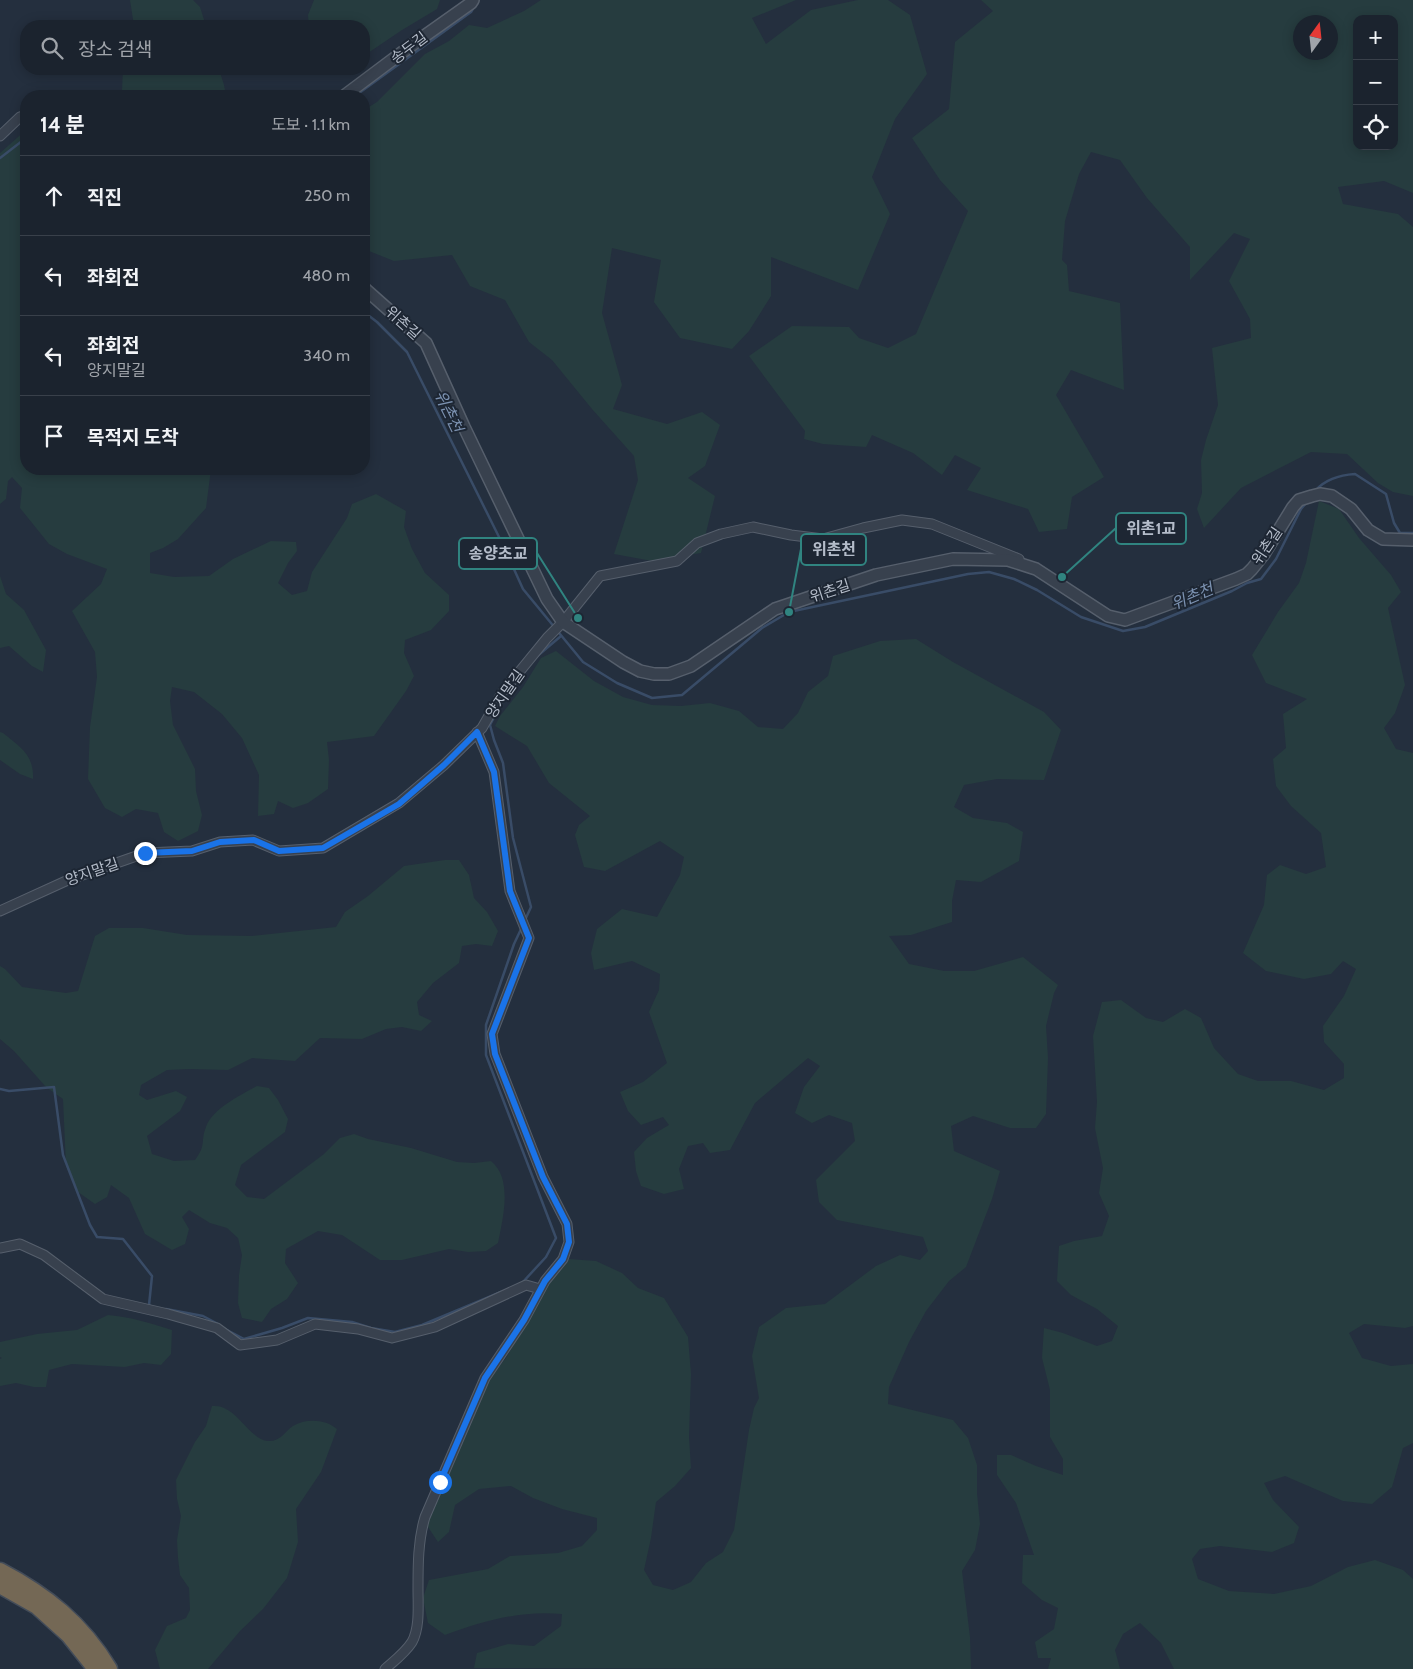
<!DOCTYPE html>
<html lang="ko">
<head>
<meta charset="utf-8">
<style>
	body { margin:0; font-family:Cabin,"Noto Sans KR",sans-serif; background:#242b36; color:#f1f3f6 }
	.controls { position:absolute; right:15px; top:15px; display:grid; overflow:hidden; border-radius:10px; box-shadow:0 2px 12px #0003 }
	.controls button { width:45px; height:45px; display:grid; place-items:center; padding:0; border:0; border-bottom:1px solid #39404a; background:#1b232e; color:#f1f3f6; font:25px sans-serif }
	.compass { position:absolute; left:1293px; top:15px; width:45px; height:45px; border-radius:50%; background:#1b232e; box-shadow:0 2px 12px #0003; rotate:15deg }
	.stop { position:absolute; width:15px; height:15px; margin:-11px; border:4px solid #1a73e8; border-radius:50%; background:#fff }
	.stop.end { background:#1a73e8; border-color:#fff; box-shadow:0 1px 5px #0008 }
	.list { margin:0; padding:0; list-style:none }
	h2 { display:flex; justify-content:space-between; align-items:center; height:65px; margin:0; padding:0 20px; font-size:21px }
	h2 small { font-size:16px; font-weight:400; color:#a0a4aa }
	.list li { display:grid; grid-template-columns:32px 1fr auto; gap:15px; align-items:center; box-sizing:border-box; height:80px; padding:0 20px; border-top:1px solid #39404a }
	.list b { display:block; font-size:19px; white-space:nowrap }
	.list p { margin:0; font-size:16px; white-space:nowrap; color:#a0a4aa }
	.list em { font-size:16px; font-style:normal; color:#a0a4aa }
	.icon { flex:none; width:28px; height:28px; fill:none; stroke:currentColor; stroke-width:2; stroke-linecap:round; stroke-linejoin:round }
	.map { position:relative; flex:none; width:1413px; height:1669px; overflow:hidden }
	.search { position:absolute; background:#1b232e; box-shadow:0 2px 12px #0003; left:20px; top:20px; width:350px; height:55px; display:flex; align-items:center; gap:12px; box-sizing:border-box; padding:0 18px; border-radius:20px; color:#a0a4aa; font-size:19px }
	.panel { position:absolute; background:#1b232e; box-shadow:0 2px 12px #0003; left:20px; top:90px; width:350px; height:385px; border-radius:20px }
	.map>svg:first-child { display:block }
</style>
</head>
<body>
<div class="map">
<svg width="1413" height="1669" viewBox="0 0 1413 1669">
	<rect width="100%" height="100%" fill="#242f3e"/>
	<path fill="#263c3f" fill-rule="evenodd" d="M130 0H193L200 7 206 26H134Z
		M314 0H440L437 9 402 30 368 53 364 52V26H309L308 15Z
		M541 0H796L752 18 766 44 811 10 858 0H888L910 15 927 74 895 119 872 177 890 214 858 290 771 257V296L749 331 732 349 680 338 654 302 661 260 612 248 602 313 622 385 613 409 667 424 702 412 720 425 705 466 688 478 715 496 701 553 652 561 614 554 638 480 634 456 592 409 552 360 529 342 505 300 470 286 452 255 394 261 364 249V110L377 102 425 54 449 41 469 25 487 28 524 11Z
		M981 0H1413V193L1384 181 1338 187 1343 204 1398 214 1413 227V496L1393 492 1378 483 1347 454 1311 452 1241 488 1204 528 1197 509 1202 493 1201 460 1206 440 1218 405 1212 348 1251 338 1250 319 1229 281 1250 239 1234 233 1190 280V247L1147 198 1120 160 1091 152 1079 174 1065 221 1062 260 1067 265 1069 291 1120 303 1124 390 1071 370 1056 395 1104 477 1072 497 1067 529 1039 532 1028 509 967 490 981 468 955 455 942 475 913 453 872 435 866 447 823 444 804 439 805 431 749 356 792 326 849 327 859 338 888 348 916 334 968 211 940 180 912 138 949 109 955 42 993 11ZM1357 19H1394V146H1357ZM1300 22H1330V52H1300Z
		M123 69H219L224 85 226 96H126L122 90Z
		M26 130V469H69L76 474 91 469H211L206 508 178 539 163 548 150 553V573L174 577 209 576 233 559 271 541 296 542 297 551 288 563 278 583 292 595 307 591 312 572 347 518 352 504 376 494 406 511 404 527 412 549 425 573 449 595V611L431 630 405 640 404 653 414 676 406 691 374 736 327 742 329 760 328 789 308 803 293 808 278 801 274 814 258 816 259 775 242 738 222 714 194 692 172 687 170 701 173 725 195 769 196 791 202 815 198 831 178 841 164 832 158 813 136 809 122 817 105 808 88 779 90 727 97 677 95 652 72 611 101 584 107 569 67 554 49 544 20 508 22 488 12 477 8 481 6 499 0 504V153Z
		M1319 501 1339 509 1359 538 1391 575 1401 592 1388 608 1405 685 1395 713 1384 728 1396 749 1413 753V1326L1405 1328 1364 1324 1349 1333 1362 1358 1391 1366 1413 1364V1443L1403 1448 1392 1487 1372 1504 1343 1501 1285 1476 1264 1483 1273 1500 1299 1527 1294 1543 1272 1552 1220 1546 1200 1549 1192 1559 1198 1579 1229 1591 1274 1594 1311 1586 1348 1567 1375 1560 1403 1570 1413 1579V1669H1174L1161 1643 1140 1623 1123 1634 1115 1650 1120 1669H1048L1051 1658H1038L1035 1642 1054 1629 1058 1608 1042 1600 1022 1583 1023 1555H1034L1016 1503 997 1475V1455H1011L1036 1466 1063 1475V1459L1050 1437V1390L1042 1358 1044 1328 1063 1333 1097 1346 1112 1341 1118 1326 1097 1309 1071 1295 1057 1281 1059 1246 1074 1241 1102 1236 1109 1216 1099 1193 1103 1168 1095 1128 1097 1102 1093 1036 1102 1002 1121 1000 1146 1018 1163 1022 1185 1009 1201 1018 1214 1048 1238 1074 1258 1081H1291L1324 1090 1344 1078V1064L1324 1042 1323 1026 1344 996 1356 969 1343 961 1331 974 1304 979 1266 971 1243 953 1264 905 1267 875 1280 865 1306 874 1326 867 1321 833 1291 806 1276 786 1273 759 1286 748 1283 714 1307 699 1266 683 1252 655 1278 612 1299 583 1306 563Z
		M0 576 6 594 24 610 46 650 43 672 32 666 9 646 0 648Z
		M916 639 953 662 1044 712 1061 730 1044 780 997 779 964 785 954 807 973 818 1007 823 1023 832 1019 861 981 882 956 880 952 901V922L911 935 889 936 909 964 944 971H974L1023 957 1058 985 1054 993 1046 1026 1048 1058 1046 1114 1036 1128H1010L973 1116 951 1126 954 1151 1000 1171 992 1199 966 1267 949 1281 926 1311 909 1342 889 1387 888 1404 953 1420 968 1438 977 1465V1493L980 1524 975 1550 962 1571 970 1637 971 1669 474 1668 477 1653 508 1644 534 1646 561 1626 562 1614C521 1610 483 1621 445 1635L428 1623 423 1598 429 1580 488 1569 510 1556 558 1553 582 1546 597 1530V1518L562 1509 533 1498 511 1486 479 1489 455 1505 449 1532 438 1542 426 1524 475 1396 506 1358 537 1303 548 1279 569 1259 596 1261 622 1273 638 1288 664 1298 688 1337 691 1374 689 1437 691 1468 675 1486 656 1502 651 1538 644 1570 653 1585 673 1590 691 1582 706 1563 723 1552 734 1530 749 1430 754 1408 759 1398 752 1356 759 1327 786 1308 825 1304 876 1266 900 1255 920 1260 928 1251 923 1237 837 1220 819 1202 816 1180 855 1141 852 1123 829 1115 812 1123 795 1113 804 1087 820 1066 808 1058 755 1103 730 1150 710 1153 703 1143 688 1146 679 1169 684 1189 664 1194 641 1186 636 1171 634 1152 647 1138 669 1125 663 1117 641 1125 628 1111 620 1092 643 1082 667 1063 649 1012 659 990 660 974 632 961 594 970 591 953 597 929 622 909 657 917 680 875 684 857 660 841 605 871 584 867 575 835 579 825 590 816 549 783 527 746 495 726 500 716 523 687 541 658 556 651 594 681 623 697 652 705 681 706 710 703 739 711 758 727 783 729 798 713 808 692 828 676 833 656 880 641Z
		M0 732 3 733C20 747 34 754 33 779L20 774 0 760Z
		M445 860H459L469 875 474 898 487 912 498 931 492 946 476 944 462 946 459 963 433 983 417 1002 419 1015 432 1021 421 1031 402 1027 386 1029 362 1039 320 1038 295 1061 252 1058 228 1070 190 1069 167 1070 141 1085 139 1095 147 1100 176 1091 187 1097 180 1111 147 1136 152 1154 174 1161 195 1160C207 1144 200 1142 206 1127 212 1109 241 1095 257 1086L269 1088 278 1100 288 1119 285 1132 241 1165 235 1185 247 1197 264 1199 324 1154 340 1138 354 1134 368 1139 411 1148 457 1162 474 1163 491 1161C513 1179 503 1218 498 1243L486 1251 468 1252 449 1249 402 1260H380L342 1235 318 1231 286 1249 285 1263 298 1283 287 1299 271 1309 262 1322 242 1318 238 1303 239 1275 242 1255 238 1238 227 1228 210 1223 189 1210 182 1217 189 1229 185 1244 172 1250 145 1234 129 1198 111 1185 107 1197 95 1204 78 1192 66 1166 63 1099 46 1087 14 1051 0 1039V966L5 969 22 987 66 993 78 991 95 936 109 928H143L187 935 252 936 336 927 345 912 368 896 404 866Z
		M108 1315C131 1317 150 1323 172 1330L171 1354 161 1365 144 1363 125 1367 72 1364 49 1370 46 1387H34L16 1383 0 1386V1359L2 1358 0 1357V1342L37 1334 77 1330Z
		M212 1406C216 1406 220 1406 224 1408 239 1414 252 1439 267 1441 281 1442 284 1432 293 1426 306 1418 326 1419 337 1429L321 1472 296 1509 298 1542 287 1578 263 1609 240 1631 208 1669H160L155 1650 167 1626 186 1618 190 1610 189 1588 180 1575 178 1558 177 1540 181 1516 177 1499 176 1480 195 1442 206 1426Z"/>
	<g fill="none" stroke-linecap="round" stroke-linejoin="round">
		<path stroke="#394c67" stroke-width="2.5" d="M355 96 471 12 474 7
			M0 158 26 138
			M364 312 377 322 407 352 503 545 523 589 583 662 617 683 652 698 682 695 762 628 789 612 968 574 989 572 1014 579 1037 590 1081 617 1123 631 1145 627 1232 591 1247 583 1261 579 1276 559 1301 509 1307 502
			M1316 490C1326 479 1340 475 1355 474L1386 494 1394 523 1400 533H1413
			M535 658 561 636
			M504 698 490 725 494 740 503 763 513 838 531 907 525 920
			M522 927 514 944 486 1025V1055L556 1238 546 1257 522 1283
			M0 1089 9 1091 54 1087 63 1155 90 1225 97 1237 123 1239 152 1276 149 1305 151 1306
			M166 1309 203 1316 218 1324
			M225 1329 244 1339 282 1328 308 1318 352 1322 371 1328 395 1332 422 1325 501 1292"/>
		<defs>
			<path id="minor" d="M0 136 20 117 26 115
				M0 911 68 880 145 853 192 851 220 842 253 840 279 851 323 848 399 803 444 765 482 728 502 693 547 638 563 622 600 576 677 561 697 543 721 534 753 527 791 535 823 539 863 528 902 520 932 524 1019 559
				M0 1248 20 1244 44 1255 103 1299 168 1314 217 1328 240 1345 277 1340 315 1324 358 1329 392 1338 435 1327 526 1285 540 1289
				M385 1669C394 1661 405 1653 412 1642 420 1628 418 1605 418 1589 418 1565 418 1540 425 1517L485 1378 524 1320 545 1281 563 1259 569 1242 567 1224 543 1177 495 1054 492 1034 529 938 510 891 494 772 477 732"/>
			<path id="tertiary" d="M344 96 416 42 471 3 473 0
				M364 288 426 343 464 427 547 599 563 622 623 662 640 671 654 674H669L691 666 775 609 876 575 953 559 1008 560 1036 569 1108 616 1125 620 1236 579 1247 574 1252 569 1264 554 1293 507 1299 500 1312 496 1320 494 1332 496 1351 509 1368 530 1383 539 1413 540"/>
			<path id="motorway" d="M0 1571C46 1595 82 1624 109 1669
				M0 1585 37 1606 69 1635 96 1669"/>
		</defs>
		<use href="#minor" stroke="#565f6c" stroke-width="11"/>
		<use href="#tertiary" stroke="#565f6c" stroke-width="14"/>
		<use href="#motorway" stroke="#434c59" stroke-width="19"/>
		<use href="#minor" stroke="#38414e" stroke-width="9"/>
		<use href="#tertiary" stroke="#38414e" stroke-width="11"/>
		<use href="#motorway" stroke="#746855" stroke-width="16"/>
	</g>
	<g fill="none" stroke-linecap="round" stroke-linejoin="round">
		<path stroke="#1a73e8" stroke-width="6" d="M145 853 192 851 220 842 254 840 279 851 323 848 399 804 444 765 477 732 494 772 510 891 529 938 492 1034 495 1054 543 1177 567 1224 569 1242 563 1259 545 1281 524 1320 485 1378 440 1482"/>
	</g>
	<g text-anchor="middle" stroke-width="4" stroke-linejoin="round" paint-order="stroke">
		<g font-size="15" fill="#b4bcc9" stroke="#1d2633">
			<text transform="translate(409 48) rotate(-37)" y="5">송두길</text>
			<text transform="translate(403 323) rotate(42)" y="5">위촌길</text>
			<text transform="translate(1267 546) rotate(-56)" y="5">위촌길</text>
			<text transform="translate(830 591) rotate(-18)" y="5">위촌길</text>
			<text transform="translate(505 694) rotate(-55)" y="5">양지말길</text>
			<text transform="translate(92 872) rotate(-19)" y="5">양지말길</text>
		</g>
		<g font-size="16" font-style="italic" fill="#7c92b1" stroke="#1d2633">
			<text transform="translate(449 411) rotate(64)" y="6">위촌천</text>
			<text transform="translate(1192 596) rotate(-23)" y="6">위촌천</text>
		</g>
	</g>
	<path fill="none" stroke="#308480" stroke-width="2" d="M1062 577L1116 528M789 612L801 549M578 618L537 553"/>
	<g fill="#308480" stroke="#1d2633" stroke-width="2">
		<circle cx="1062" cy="577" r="5"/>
		<circle cx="789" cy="612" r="5"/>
		<circle cx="578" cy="618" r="5"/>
	</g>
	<g fill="#1d2633" stroke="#308480" stroke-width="2">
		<rect x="1116" y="513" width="70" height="31" rx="5"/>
		<rect x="801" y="534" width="65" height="31" rx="5"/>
		<rect x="459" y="538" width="78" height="31" rx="5"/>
	</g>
	<g font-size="16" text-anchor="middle" font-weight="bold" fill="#b4bcc9">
		<text x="1151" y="534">위촌1교</text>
		<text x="834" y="555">위촌천</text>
		<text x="498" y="559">송양초교</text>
	</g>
</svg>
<div class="controls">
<button>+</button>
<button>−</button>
<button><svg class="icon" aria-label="locate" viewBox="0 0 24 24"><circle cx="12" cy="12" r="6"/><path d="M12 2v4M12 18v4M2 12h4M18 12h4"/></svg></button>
</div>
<svg class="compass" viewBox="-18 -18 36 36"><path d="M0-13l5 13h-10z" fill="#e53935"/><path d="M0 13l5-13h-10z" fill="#a0a4aa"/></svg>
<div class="stop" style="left:440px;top:1482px"></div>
<div class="stop end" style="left:145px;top:853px"></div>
<div class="search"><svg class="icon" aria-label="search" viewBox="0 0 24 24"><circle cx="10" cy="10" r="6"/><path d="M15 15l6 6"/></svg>장소 검색</div>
<section class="panel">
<h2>14 분<small>도보 · 1.1 km</small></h2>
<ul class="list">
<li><svg class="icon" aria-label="ahead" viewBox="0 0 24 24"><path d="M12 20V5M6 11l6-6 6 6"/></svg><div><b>직진</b></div><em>250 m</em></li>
<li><svg class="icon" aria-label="left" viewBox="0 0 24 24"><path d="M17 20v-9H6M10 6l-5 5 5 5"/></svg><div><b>좌회전</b></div><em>480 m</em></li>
<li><svg class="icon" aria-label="left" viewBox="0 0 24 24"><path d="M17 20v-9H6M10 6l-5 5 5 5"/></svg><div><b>좌회전</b><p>양지말길</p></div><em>340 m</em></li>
<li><svg class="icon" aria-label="arrive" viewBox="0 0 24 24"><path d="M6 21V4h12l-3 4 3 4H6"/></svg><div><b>목적지 도착</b></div></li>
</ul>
</section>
</div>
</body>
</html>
